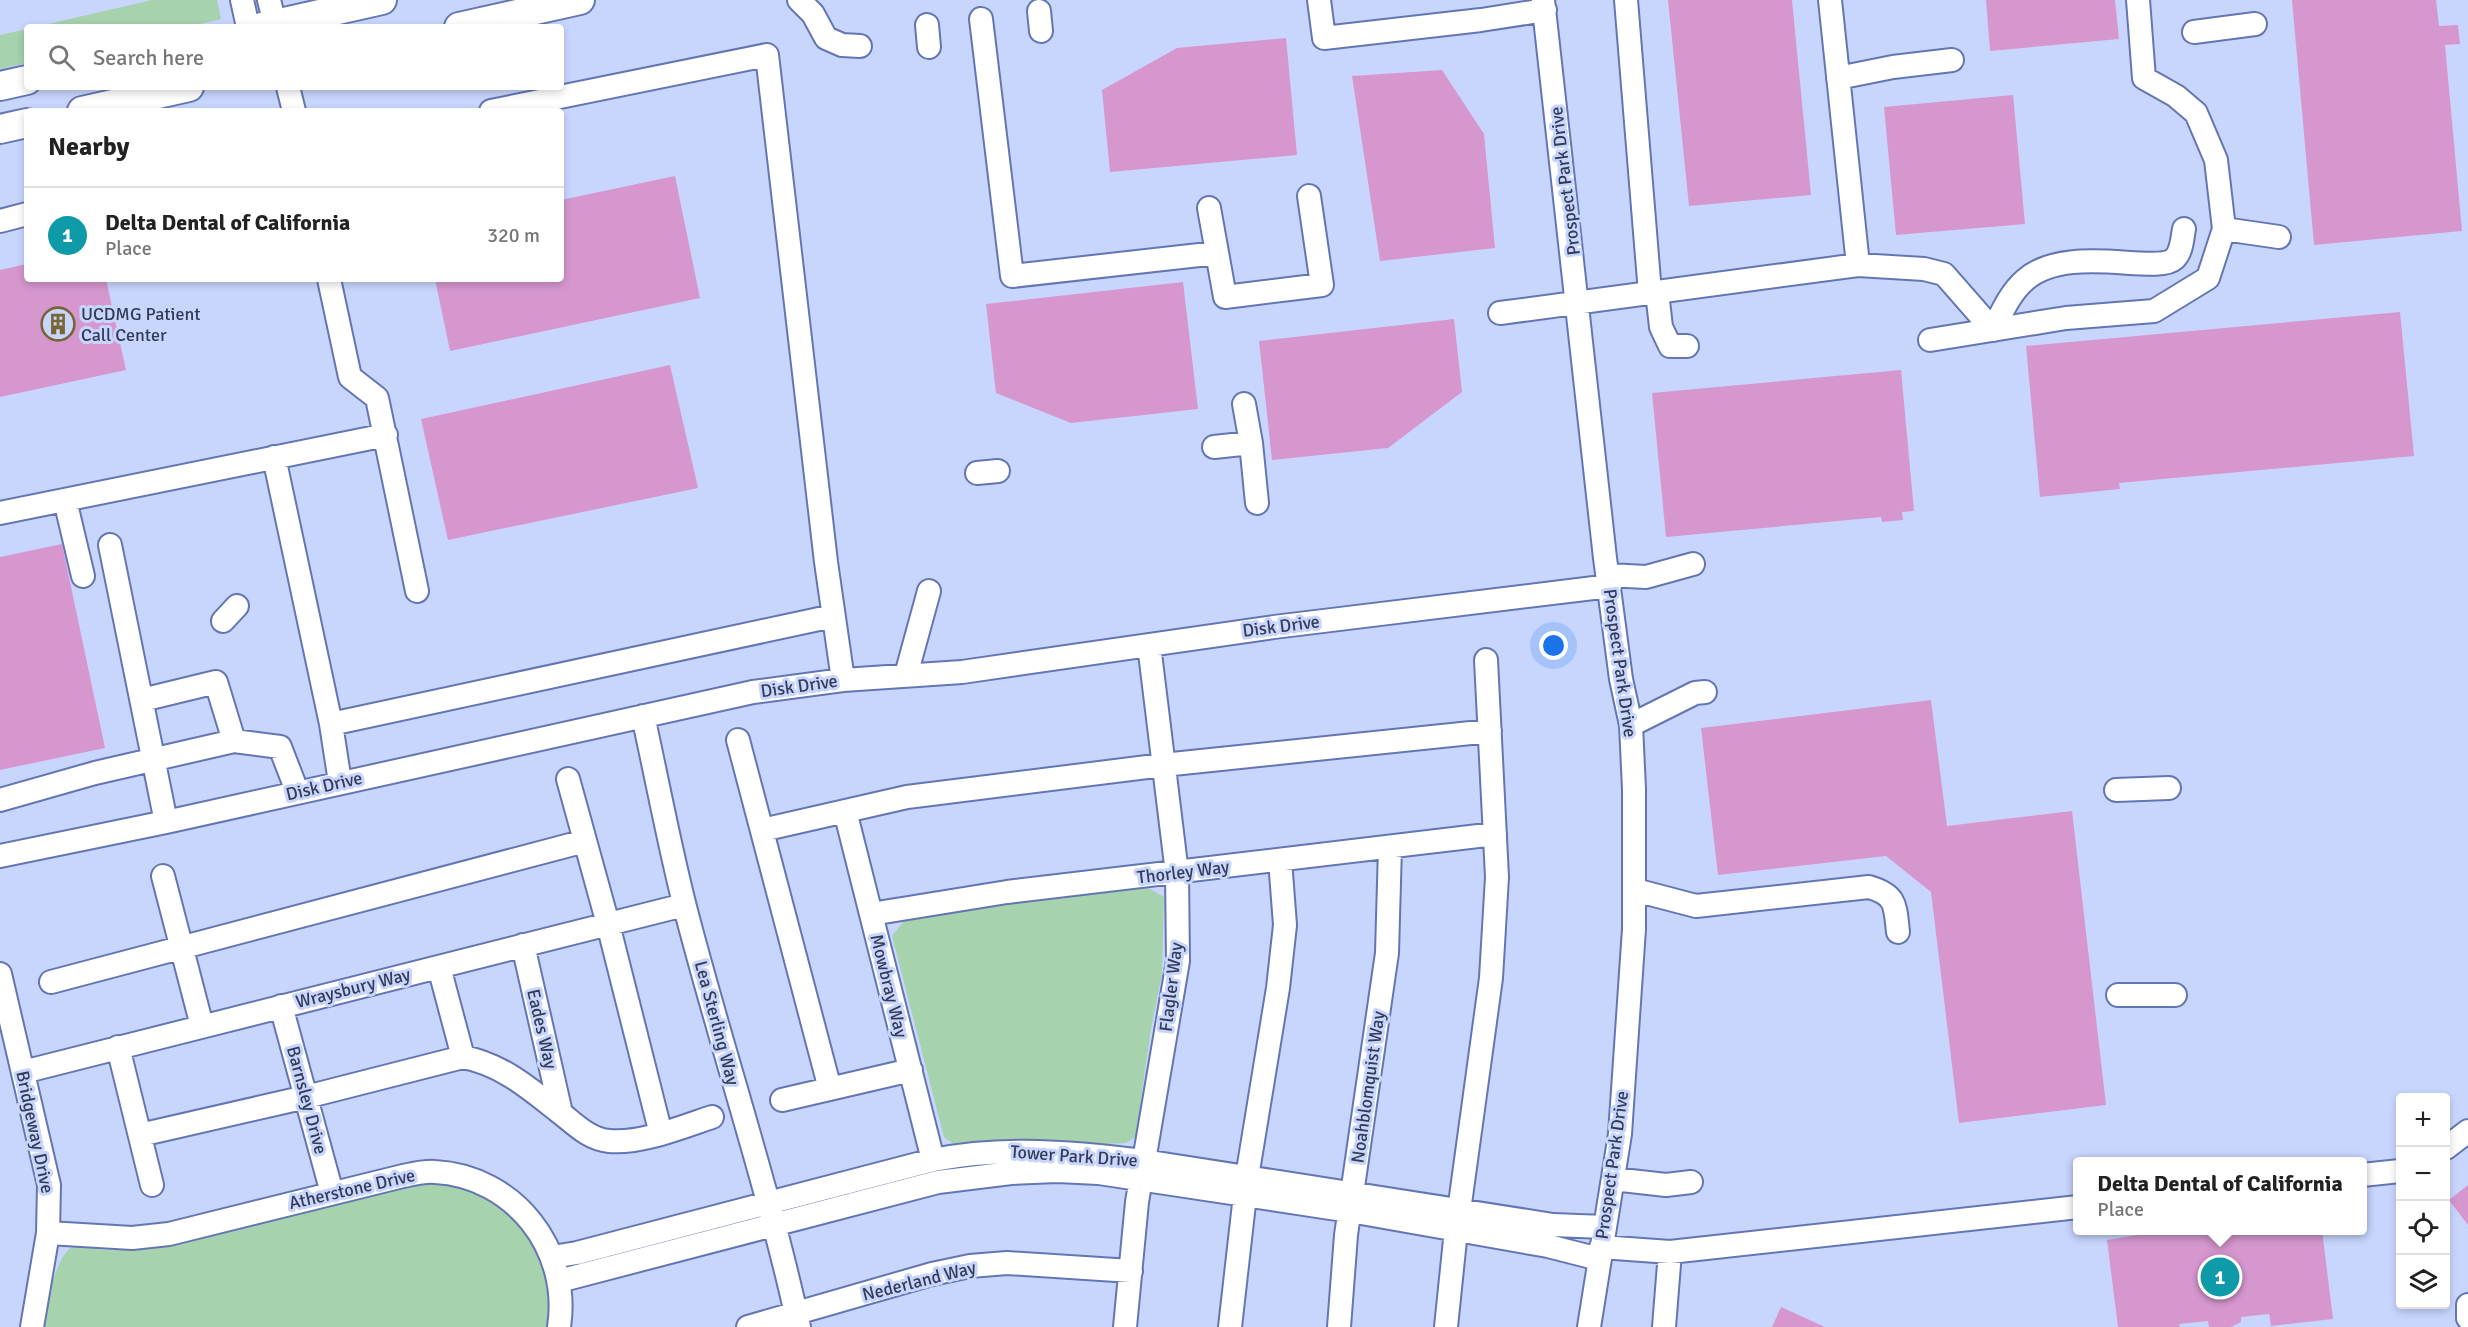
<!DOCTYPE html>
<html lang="en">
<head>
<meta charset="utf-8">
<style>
	body { margin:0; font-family:Signika,sans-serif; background:#f2f2f2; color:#222 }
	.controls { position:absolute; right:18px; bottom:18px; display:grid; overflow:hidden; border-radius:6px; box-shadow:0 3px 9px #0003 }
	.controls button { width:54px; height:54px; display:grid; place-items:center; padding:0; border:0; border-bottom:2px solid #e0e0e0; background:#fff; color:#222; font:30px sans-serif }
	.you { position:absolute; left:1554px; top:646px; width:21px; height:21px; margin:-15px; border:4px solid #fff; border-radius:50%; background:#1a73e8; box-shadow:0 0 0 9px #1a73e833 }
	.badge { display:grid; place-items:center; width:39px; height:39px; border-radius:50%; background:#b45309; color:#fff; font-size:20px; font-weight:700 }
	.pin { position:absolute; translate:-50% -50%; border:3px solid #fff; box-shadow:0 2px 6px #0006 }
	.popup { position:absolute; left:2073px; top:1157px; width:294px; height:78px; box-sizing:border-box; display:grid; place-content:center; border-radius:6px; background:#fff; filter:drop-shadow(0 2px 4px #0005); font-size:20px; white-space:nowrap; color:#767676 }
	.popup b { font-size:22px; color:#222 }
	.popup::after { content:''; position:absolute; left:50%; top:100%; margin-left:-12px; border:12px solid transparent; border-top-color:#fff }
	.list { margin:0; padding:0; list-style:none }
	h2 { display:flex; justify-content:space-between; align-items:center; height:78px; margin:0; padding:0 24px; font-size:26px }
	h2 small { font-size:20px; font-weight:400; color:#767676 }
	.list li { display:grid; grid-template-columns:39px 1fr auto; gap:18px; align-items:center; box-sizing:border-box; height:96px; padding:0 24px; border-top:2px solid #e0e0e0 }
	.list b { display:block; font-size:22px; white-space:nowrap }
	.list p { margin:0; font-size:20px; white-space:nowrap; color:#767676 }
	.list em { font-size:20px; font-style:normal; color:#767676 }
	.icon { flex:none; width:33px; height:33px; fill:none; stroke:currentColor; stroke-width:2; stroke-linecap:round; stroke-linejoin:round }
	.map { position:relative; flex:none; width:2468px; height:1327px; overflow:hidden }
	.search { position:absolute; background:#fff; box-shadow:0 3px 9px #0003; left:24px; top:24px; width:540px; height:66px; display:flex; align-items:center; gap:15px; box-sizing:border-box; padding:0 21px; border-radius:6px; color:#767676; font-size:22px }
	.panel { position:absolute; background:#fff; box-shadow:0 3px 9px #0003; left:24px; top:108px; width:540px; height:174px; border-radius:6px }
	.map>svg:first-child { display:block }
</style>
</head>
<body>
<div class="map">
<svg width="2468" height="1327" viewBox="0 0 2468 1327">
	<rect width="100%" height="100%" fill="#c8d6fe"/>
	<path fill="#a7d2ae" d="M152 0H217L221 19 188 27H35Z
		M27 29V63L0 69V35Z
		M1147 887 1164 897 1162 974 1151 1029 1140 1105V1134L1126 1143 1105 1144 1049 1141 961 1149 944 1137 892 936 904 921 959 910Z
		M427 1180 478 1191 519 1220 543 1257 552 1299 549 1327H43C46 1308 56 1248 77 1245 86 1243 95 1250 104 1250 121 1251 138 1249 155 1247Z"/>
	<path fill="#d697cf" d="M1668 0H1792L1811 195 1689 206Z
		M1986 0H2115L2119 39 1990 51Z
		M2292 0H2436L2439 26 2458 25 2460 44 2445 45 2462 231 2314 245Z
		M1286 38 1297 155 1110 172 1102 90 1177 48Z
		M1442 70 1484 134 1495 248 1380 261 1352 76Z
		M2013 95 2025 224 1896 235 1884 107Z
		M675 176 700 298 450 351 435 279H561V200Z
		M27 264V279H106L126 370 0 397V270Z
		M1183 282 1198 409 1071 423 996 393 986 304Z
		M2400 312 2414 456 2119 483 2120 489 2040 497 2026 346Z
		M1454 319 1462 392 1388 448 1272 460 1259 341Z
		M670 365 698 488 448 540 421 419Z
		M1901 370 1914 511 1902 512 1903 520 1882 522 1881 517 1666 537 1652 393Z
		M62 544 105 748 0 770V557Z
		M1931 700 1947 826 2072 811 2106 1105 1959 1123 1931 892 1886 856 1718 875 1701 728Z
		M2468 1185V1225L2449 1200Z
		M2168 1230H2322L2333 1319 2271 1326 2269 1314 2241 1317V1322L2231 1327H2209L2208 1321 2179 1324 2180 1327H2118L2107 1240Z
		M1781 1307 1825 1327H1772Z"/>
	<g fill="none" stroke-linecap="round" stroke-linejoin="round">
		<defs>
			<path id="minor" d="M242 0 248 27
				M269 0 275 24
				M799 0 813 14 826 38 842 45 860 46
				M1319 0 1324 38 1481 20 1545 10
				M1543 0 1605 558 1621 679 1631 725 1634 789V929L1620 1134 1589 1327
				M1626 0 1650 293
				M1830 0 1858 265
				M2138 0 2144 78 2176 96 2196 113 2216 160 2224 229 2279 237
				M1039 11 1041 31
				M981 19 1012 276 1217 253
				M927 25 929 47
				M2194 32 2255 24
				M1838 78 1893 67 1952 60
				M288 87 294 111
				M491 111 767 55 826 562 843 680
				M1209 208 1225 297 1322 285 1309 196
				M0 221 27 214
				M329 279 350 377 377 398 417 591
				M1657 292 1661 327 1670 346H1687
				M1500 313 1858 265 1924 269 1944 274 1993 330
				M1993 330C2002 312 2010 293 2025 280 2067 243 2156 275 2174 259 2182 252 2182 239 2184 229
				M1930 340 2066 318 2154 311 2208 278 2224 229
				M1244 404 1251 443 1257 503
				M1214 447 1251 443
				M274 457 331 724 340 782
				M977 473 998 471
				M65 500 83 576
				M0 513 386 435
				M110 545 166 822
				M1608 575 1646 577 1693 564
				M223 621 237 606
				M906 675 929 591
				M142 700 216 682 234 741
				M643 716C657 779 669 844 685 907 721 1047 768 1185 799 1327
				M331 724 833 616
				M1631 725 1695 693 1705 692
				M738 740 830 1089
				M568 779 608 924 661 1134
				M2116 790 2169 788
				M0 800 95 773 234 741 280 747 297 791
				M845 811 933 1160
				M762 830 907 797 1163 765 1490 731
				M0 856 166 822 753 692 843 680 962 672 1274 627 1610 586
				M163 876 202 1026
				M1635 890 1696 906 1869 887C1897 895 1895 906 1898 932
				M871 914 1007 892 1495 834
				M523 945 561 1113
				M439 967 463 1057
				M0 974 49 1185 48 1233 32 1327
				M51 982 585 841
				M2118 995H2175
				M281 1006 332 1193
				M118 1047 152 1185
				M23 1072 684 905
				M782 1100 911 1070
				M140 1135 306 1097 463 1057C501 1064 529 1088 558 1111 574 1123 588 1139 609 1141 641 1144 682 1127 712 1117
				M2446 1148 2468 1131
				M2362 1175 2400 1171
				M1247 1177 1278 988 1285 925 1280 860
				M1613 1179 1666 1185 1691 1182
				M1459 1211 1491 978 1497 877 1486 660
				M48 1233 132 1238 169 1234 403 1176C413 1174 425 1171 435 1172 514 1176 571 1249 559 1327
				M1601 1247 1670 1252 2078 1207
				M552 1257 577 1253 933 1160C1004 1146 1073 1152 1144 1161L1553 1225 1605 1227
				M559 1281 938 1182 1011 1173 1057 1171 1099 1173 1350 1211 1548 1246 1599 1259
				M2468 1305V1318
				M748 1327 932 1274 970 1266 1007 1263 1131 1271
				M1125 1327 1137 1202 1178 961 1177 873 1149 645
				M1230 1327 1245 1195
				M1339 1327 1346 1235 1387 953 1390 847
				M1446 1327 1456 1230
				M1664 1327 1670 1252"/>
			<path id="major" d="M262 27 382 0
				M459 27 580 0
				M0 86 27 80
				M82 111 189 87
				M0 129 27 123"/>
		</defs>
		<use href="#minor" stroke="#6376b3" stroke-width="26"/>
		<use href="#major" stroke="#6376b3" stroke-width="32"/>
		<use href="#minor" stroke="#fff" stroke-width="22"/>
		<use href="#major" stroke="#fff" stroke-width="28"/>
	</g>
	<defs>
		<symbol id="building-ring" viewBox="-11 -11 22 22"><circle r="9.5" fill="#c8d6fe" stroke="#776534" stroke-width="1.5"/><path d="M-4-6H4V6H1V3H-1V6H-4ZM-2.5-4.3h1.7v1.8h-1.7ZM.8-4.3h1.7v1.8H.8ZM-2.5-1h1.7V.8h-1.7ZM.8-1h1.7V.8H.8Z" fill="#776534"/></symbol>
	</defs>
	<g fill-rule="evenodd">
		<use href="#building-ring" x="39" y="305" width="38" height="38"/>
	</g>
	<g text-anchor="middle" stroke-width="6" stroke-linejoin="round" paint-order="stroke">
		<g font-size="18" fill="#333b56" stroke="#c8d6fe">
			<text transform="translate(1565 181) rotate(-97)" y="6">Prospect Park Drive</text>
			<text transform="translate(1281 626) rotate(-7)" y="6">Disk Drive</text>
			<text transform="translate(1620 663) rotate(82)" y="6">Prospect Park Drive</text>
			<text transform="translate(799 686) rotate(-8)" y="6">Disk Drive</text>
			<text transform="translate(324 786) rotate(-13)" y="6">Disk Drive</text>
			<text transform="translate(1183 872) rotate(-7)" y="6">Thorley Way</text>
			<text transform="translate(889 986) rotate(76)" y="6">Mowbray Way</text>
			<text transform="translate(1171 987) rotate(-83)" y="6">Flagler Way</text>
			<text transform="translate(353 988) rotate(-14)" y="6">Wraysbury Way</text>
			<text transform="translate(717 1023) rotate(75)" y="6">Lea Sterling Way</text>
			<text transform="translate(542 1029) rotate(77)" y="6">Eades Way</text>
			<text transform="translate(1368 1087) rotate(-82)" y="6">Noahblomquist Way</text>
			<text transform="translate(307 1100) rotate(75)" y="6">Barnsley Drive</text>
			<text transform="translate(35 1132) rotate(78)" y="6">Bridgeway Drive</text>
			<text transform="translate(1074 1156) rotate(4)" y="6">Tower Park Drive</text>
			<text transform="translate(1612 1165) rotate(-82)" y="6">Prospect Park Drive</text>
			<text transform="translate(352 1189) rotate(-13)" y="6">Atherstone Drive</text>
			<text transform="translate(919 1281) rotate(-14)" y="6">Nederland Way</text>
		</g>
		<g font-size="18" fill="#333b56" stroke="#c8d6fe" text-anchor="start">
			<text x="81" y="320">UCDMG Patient<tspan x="81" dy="21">Call Center</tspan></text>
		</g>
	</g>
</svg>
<div class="controls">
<button>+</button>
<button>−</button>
<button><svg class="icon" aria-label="locate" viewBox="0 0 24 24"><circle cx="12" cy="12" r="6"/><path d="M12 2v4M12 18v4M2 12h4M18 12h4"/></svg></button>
<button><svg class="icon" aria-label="layers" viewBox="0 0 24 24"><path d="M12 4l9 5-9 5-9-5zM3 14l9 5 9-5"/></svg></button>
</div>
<div class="you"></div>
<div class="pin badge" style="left:2220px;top:1277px;background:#0f9aa8">1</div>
<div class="popup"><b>Delta Dental of California</b>Place</div>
<div class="search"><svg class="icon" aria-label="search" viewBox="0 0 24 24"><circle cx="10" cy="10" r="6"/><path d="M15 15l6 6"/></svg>Search here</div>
<section class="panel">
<h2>Nearby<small></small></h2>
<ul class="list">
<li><span class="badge" style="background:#0f9aa8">1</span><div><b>Delta Dental of California</b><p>Place</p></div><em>320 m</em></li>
</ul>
</section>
</div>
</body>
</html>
